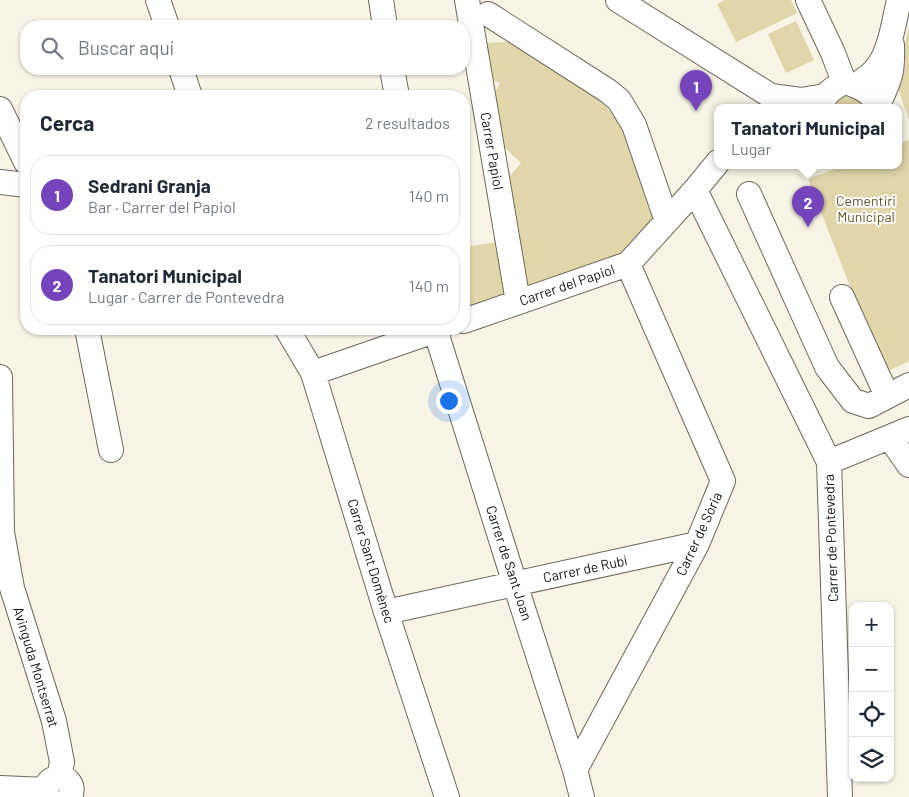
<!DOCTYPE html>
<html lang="es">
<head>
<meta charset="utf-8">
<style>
	body { margin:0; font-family:Barlow,sans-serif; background:#f2f2f3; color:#1f2937 }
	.controls { position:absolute; right:15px; bottom:15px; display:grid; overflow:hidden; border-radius:10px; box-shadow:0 1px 4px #0004 }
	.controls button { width:45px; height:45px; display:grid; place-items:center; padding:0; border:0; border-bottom:1px solid #e0e1e3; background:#fff; color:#1f2937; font:25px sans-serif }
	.you { position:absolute; left:448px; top:400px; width:18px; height:18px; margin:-12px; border:4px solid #fff; border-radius:50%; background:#1a73e8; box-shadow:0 0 0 8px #1a73e833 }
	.badge { display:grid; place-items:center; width:32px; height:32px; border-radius:50%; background:#7544bc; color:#fff; font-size:16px; font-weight:700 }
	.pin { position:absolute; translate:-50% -41px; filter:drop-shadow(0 1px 2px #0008) }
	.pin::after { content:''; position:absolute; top:26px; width:18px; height:15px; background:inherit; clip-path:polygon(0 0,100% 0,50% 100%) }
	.popup { position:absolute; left:714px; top:104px; width:188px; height:65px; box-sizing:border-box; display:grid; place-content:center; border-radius:10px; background:#fff; filter:drop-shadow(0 1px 4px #0005); font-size:16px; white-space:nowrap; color:#747a83 }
	.popup b { font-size:19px; color:#1f2937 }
	.popup::after { content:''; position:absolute; left:50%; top:100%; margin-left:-10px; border:10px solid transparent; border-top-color:#fff }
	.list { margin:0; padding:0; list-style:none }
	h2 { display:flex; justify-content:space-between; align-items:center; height:65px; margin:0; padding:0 20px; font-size:21px }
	h2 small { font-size:16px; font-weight:400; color:#747a83 }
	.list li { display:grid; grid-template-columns:32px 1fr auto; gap:15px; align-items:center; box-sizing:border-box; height:80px; margin:0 10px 10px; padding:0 10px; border:1px solid #e0e1e3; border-radius:20px }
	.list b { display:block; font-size:19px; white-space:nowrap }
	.list p { margin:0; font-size:16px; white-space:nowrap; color:#747a83 }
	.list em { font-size:16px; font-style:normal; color:#747a83 }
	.icon { flex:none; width:28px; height:28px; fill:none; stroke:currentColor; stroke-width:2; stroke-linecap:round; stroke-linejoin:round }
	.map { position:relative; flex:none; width:909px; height:797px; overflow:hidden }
	.search { position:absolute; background:#fff; box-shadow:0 1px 4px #0004; left:20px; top:20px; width:450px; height:55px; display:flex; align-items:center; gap:12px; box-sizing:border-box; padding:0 18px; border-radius:20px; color:#747a83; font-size:19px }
	.panel { position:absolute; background:#fff; box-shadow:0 1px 4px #0004; left:20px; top:90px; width:450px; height:245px; border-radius:20px }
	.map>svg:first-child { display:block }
</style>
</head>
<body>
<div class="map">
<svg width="909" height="797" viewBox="0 0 909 797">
	<rect width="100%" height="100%" fill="#f7f3e5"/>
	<path fill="#e0d6aa" d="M725 0H791L797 13 736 42 717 4Z
		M796 21 814 60 786 73 768 34Z
		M909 26V120L899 91 897 77Z
		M512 42 602 101 618 121 629 140 655 216 618 256 464 310V247L499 242 504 183 521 163 500 143 490 101 500 83 487 78 481 43Z
		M845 93 858 99 862 108H831L834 98Z
		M909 140V361L884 373 808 179 843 166H898V144Z"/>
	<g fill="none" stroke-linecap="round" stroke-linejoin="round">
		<defs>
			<path id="minor" d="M158 0 167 26
				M381 0 385 26
				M467 0 518 302
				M618 0 771 96 785 108
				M808 0 833 53 844 82
				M488 14 608 91 619 100 634 125 667 221
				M181 69 190 96
				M392 69 397 96
				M857 85C863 80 870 76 875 70 890 54 894 21 899 0
				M771 96 801 100 825 96
				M878 105C890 79 893 74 892 45
				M821 108C823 94 832 89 844 82 859 86 873 92 879 108
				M0 109 26 162
				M0 182 26 185
				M695 190 829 462 840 797
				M749 194 827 367 853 401 869 406 909 385
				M842 297 887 396
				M464 321 628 264 695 190 718 162
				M87 329 111 450
				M287 329 313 373 386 612 447 797
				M435 329 509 565 575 770 582 797
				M313 373 440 329
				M0 377 2 532 12 588 54 721 62 762 59 777
				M890 438 909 465
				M829 462 909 429
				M386 612 697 544
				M575 770 697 544 723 481 628 264
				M0 788 46 790
				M48 797C37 772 80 771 70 797"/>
		</defs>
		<use href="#minor" stroke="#6c695c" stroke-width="26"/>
		<use href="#minor" stroke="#fff" stroke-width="24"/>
	</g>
	<g text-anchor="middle" stroke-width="4" stroke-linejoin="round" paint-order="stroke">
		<g font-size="14" fill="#161410" stroke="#fff">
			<text transform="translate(492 151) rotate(80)" y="5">Carrer Papiol</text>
			<text transform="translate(567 285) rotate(-19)" y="5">Carrer del Papiol</text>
			<text transform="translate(699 534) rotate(-65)" y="5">Carrer de Sòria</text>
			<text transform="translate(831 538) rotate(-92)" y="5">Carrer de Pontevedra</text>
			<text transform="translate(371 561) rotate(73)" y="5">Carrer Sant Domènec</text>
			<text transform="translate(509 563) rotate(72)" y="5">Carrer de Sant Joan</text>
			<text transform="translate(585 569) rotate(-12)" y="5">Carrer de Rubí</text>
			<text transform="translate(36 667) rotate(73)" y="5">Avinguda Montserrat</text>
		</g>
		<g font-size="14" fill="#625522" stroke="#fff">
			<text x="866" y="206">Cementiri<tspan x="866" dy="16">Municipal</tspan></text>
		</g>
	</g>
</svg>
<div class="controls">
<button>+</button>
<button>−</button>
<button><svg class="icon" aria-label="locate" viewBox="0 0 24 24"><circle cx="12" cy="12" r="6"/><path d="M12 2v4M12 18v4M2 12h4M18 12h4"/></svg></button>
<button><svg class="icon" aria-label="layers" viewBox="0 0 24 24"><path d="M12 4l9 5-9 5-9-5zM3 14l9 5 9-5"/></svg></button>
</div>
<div class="you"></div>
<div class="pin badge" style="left:696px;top:111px">1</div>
<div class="pin badge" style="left:808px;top:227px">2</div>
<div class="popup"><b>Tanatori Municipal</b>Lugar</div>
<div class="search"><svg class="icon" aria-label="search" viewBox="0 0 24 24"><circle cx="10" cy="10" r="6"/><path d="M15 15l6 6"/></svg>Buscar aquí</div>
<section class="panel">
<h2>Cerca<small>2 resultados</small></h2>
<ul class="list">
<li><span class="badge">1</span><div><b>Sedrani Granja</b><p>Bar · Carrer del Papiol</p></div><em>140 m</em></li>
<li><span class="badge">2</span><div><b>Tanatori Municipal</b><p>Lugar · Carrer de Pontevedra</p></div><em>140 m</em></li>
</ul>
</section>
</div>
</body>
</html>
